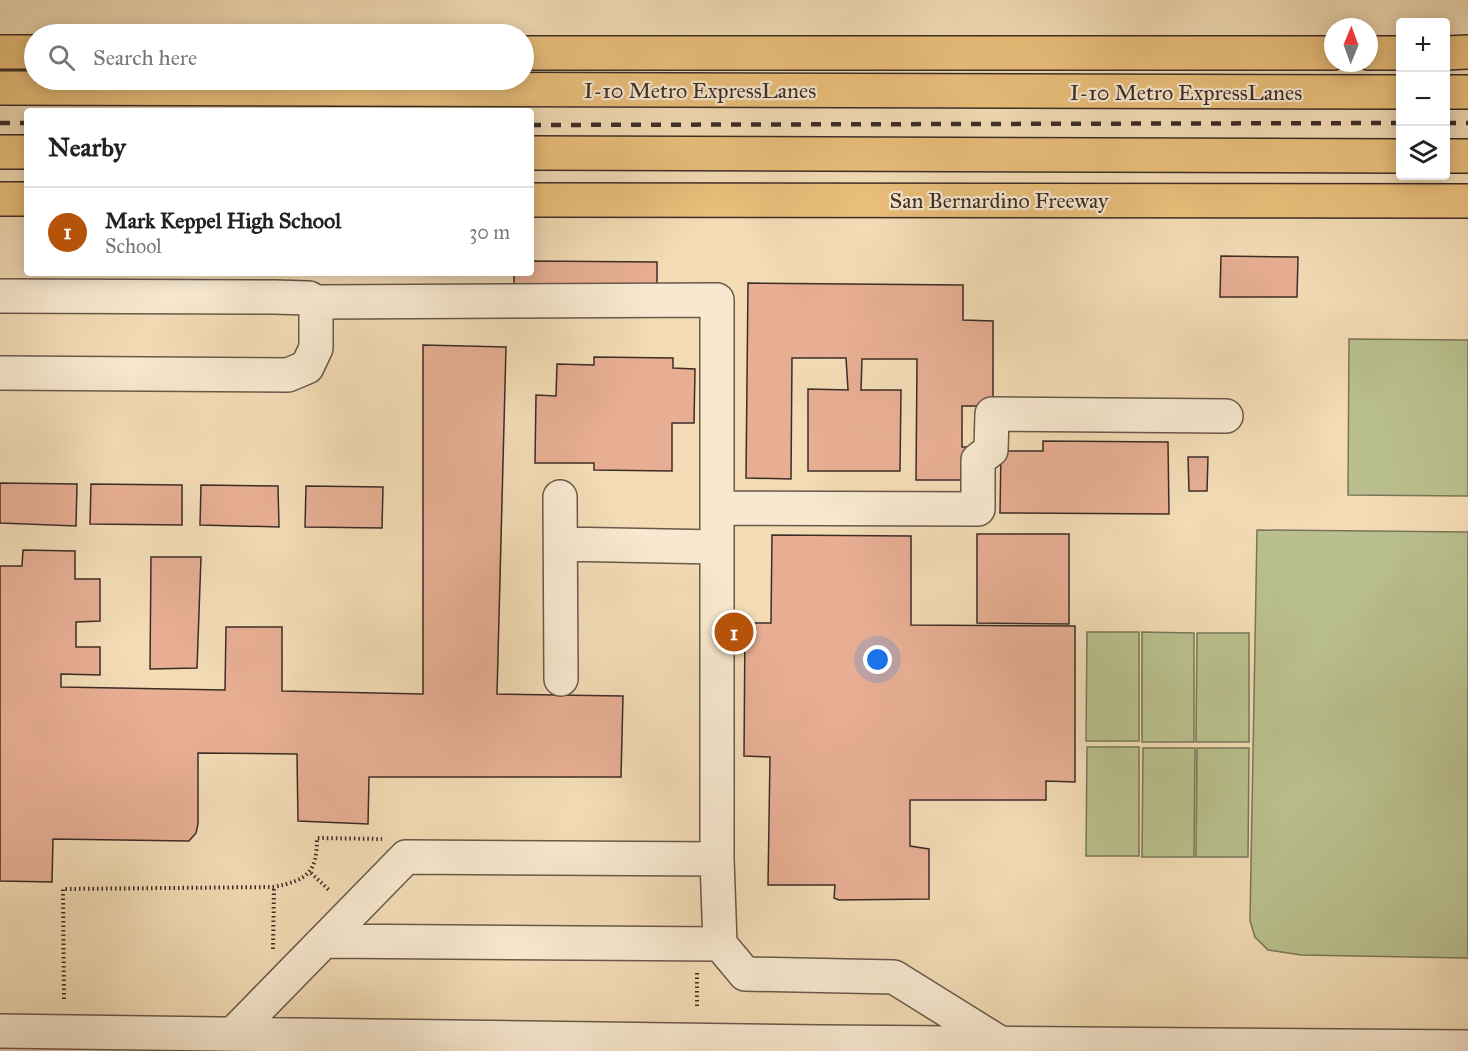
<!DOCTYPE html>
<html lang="en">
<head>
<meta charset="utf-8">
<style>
	body { margin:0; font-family:"IM FELL Great Primer",serif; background:#f6f6f6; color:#222 }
	.controls { position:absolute; right:18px; top:18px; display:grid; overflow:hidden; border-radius:6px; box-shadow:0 3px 15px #0003 }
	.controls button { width:54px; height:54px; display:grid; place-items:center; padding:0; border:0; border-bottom:2px solid #e0e0e0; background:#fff; color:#222; font:30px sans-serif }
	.compass { position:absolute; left:1324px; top:18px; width:54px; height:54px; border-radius:50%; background:#fff; box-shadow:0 3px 15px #0003; rotate:1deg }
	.you { position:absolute; left:878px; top:660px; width:21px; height:21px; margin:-15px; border:4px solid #fff; border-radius:50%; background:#1a73e8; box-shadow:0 0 0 9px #1a73e833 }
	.badge { display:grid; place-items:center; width:39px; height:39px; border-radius:50%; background:#b45309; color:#fff; font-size:20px; font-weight:700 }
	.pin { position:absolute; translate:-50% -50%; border:3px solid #fff; box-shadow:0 2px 6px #0006 }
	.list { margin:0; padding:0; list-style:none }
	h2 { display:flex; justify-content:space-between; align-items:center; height:78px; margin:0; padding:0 24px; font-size:26px }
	h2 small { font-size:20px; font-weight:400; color:#767676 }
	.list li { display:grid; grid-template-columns:39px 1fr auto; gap:18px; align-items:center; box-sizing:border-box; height:90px; padding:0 24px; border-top:2px solid #e0e0e0 }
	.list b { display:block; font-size:22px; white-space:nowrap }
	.list p { margin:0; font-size:20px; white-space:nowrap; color:#767676 }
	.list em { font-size:20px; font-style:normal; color:#767676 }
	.icon { flex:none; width:33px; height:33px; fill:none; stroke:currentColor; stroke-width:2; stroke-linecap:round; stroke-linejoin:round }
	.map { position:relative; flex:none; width:1468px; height:1051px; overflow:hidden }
	.search { position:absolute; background:#fff; box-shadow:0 3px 15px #0003; left:24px; top:24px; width:510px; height:66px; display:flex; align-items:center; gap:15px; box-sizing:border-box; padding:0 21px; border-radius:33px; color:#767676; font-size:22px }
	.panel { position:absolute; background:#fff; box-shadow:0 3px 15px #0003; left:24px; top:108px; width:510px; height:168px; border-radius:6px }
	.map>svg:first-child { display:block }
</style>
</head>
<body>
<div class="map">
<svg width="1468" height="1051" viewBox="0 0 1468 1051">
	<rect width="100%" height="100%" fill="#f2dbb5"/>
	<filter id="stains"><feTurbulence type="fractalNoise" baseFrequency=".00333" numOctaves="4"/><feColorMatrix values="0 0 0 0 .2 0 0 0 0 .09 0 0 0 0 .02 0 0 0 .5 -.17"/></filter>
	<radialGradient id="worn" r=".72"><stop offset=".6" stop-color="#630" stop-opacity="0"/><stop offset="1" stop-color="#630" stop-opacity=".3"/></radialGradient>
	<path fill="#b9c08e" stroke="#7a765a" stroke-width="1.5" d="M1349 339 1468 340V496L1348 495Z
		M1257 530 1468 532V958L1301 955 1268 950 1255 937 1250 921Z
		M1087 632H1139V741H1086Z
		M1142 632 1194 633V742H1142Z
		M1197 633H1249V742H1196Z
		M1087 747H1139V856H1086Z
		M1143 748H1195L1194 857H1142Z
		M1197 748H1249L1248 857H1196Z"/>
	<path fill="#e7ae94" stroke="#3c2d27" stroke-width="1.5" d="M1221 256 1298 257 1297 297H1220Z
		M531 261 657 262V291L514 290V273H531Z
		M748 283 963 285V320L993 321V406H962V447H970L962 480H916L917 359H862L861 390H901L900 471H808V389L848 390 846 358H792L791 479 746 478Z
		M423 345 506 347 497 694 623 696 621 777H369L368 824 298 821 297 754 198 753V824L196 833 189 841 53 839 52 882 0 881V566H22L23 550 75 551V579H100V621L76 622V647H100V675L61 674V687L225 690 226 627H282V691L423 694Z
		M594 357 673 358V368L695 369 694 423H672V471L594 470V463H535L536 395 556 396 557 364 594 365Z
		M1043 441 1168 442 1169 514 1000 513 1001 451H1043Z
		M1188 457H1208L1207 491H1189Z
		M0 483 77 484 76 526 0 523Z
		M91 484 182 485V525L90 524Z
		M201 485 278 486 279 527 200 525Z
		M306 486 383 487 382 528 305 527Z
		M977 534H1069V624L977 623Z
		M772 535 911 536V625L1075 626V782L1046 781V800H910V846L929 849V899L839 900 834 898 835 885H768L770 757 744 756 745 623H771Z
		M151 557H201L197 668 150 669Z"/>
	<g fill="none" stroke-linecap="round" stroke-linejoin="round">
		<defs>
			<path id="minor" d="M0 296 274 297 309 298 316 302V348L307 367 288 375 0 373
				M316 302 717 300V859
				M560 497 561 679
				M717 508 978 509V460L991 450 992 414 1226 416
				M561 544 717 547
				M325 941 720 944
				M0 1031 820 1042 1468 1047
				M234 1033 406 857 717 859 720 944 745 974 894 977 1000 1043"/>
			<path id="highway" d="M0 52H34
				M524 53H1333
				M1369 53H1400
				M1446 53 1468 52
				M0 88 1400 92
				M1446 92H1468
				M0 152H27
				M531 153 1400 156
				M1446 156H1468
				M0 199H27
				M531 200 1468 201"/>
		</defs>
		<use href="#minor" stroke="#6a584a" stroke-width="36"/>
		<use href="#highway" stroke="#3c2d27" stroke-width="36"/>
		<path stroke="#3c2d27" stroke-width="4" stroke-dasharray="1.5 3" stroke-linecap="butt" d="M311 873 330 891
			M273 949 274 887
			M697 973V1007
			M64 999 63 889 274 887C307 880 317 873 317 838L382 839"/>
		<use href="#minor" stroke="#f7e8cf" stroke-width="33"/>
		<use href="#highway" stroke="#e9be7a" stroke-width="33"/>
		<path stroke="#3c2d27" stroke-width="4.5" stroke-dasharray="10 10" stroke-linecap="butt" d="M0 123H27
			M1446 123H1468
			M531 125 1400 123"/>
	</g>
	<g text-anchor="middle" stroke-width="4.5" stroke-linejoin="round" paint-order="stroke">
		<g font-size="22" fill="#3c2d27" stroke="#f7e8cf">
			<text x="700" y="98">I-10 Metro ExpressLanes</text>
			<text x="1186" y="100">I-10 Metro ExpressLanes</text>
			<text x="999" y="208">San Bernardino Freeway</text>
		</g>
	</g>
	<rect width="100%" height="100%" filter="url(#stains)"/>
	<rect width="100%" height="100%" fill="url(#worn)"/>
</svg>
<div class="controls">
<button>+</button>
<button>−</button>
<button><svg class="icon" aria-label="layers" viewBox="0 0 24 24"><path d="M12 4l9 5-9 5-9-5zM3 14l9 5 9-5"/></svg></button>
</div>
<svg class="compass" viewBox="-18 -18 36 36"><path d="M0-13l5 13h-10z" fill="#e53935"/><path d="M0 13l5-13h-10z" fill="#767676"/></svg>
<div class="you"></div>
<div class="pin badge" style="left:734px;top:632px">1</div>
<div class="search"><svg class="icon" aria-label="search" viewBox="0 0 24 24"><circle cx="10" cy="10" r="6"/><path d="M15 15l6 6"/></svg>Search here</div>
<section class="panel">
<h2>Nearby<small></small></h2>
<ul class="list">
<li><span class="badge">1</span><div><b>Mark Keppel High School</b><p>School</p></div><em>30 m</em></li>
</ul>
</section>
</div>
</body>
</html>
